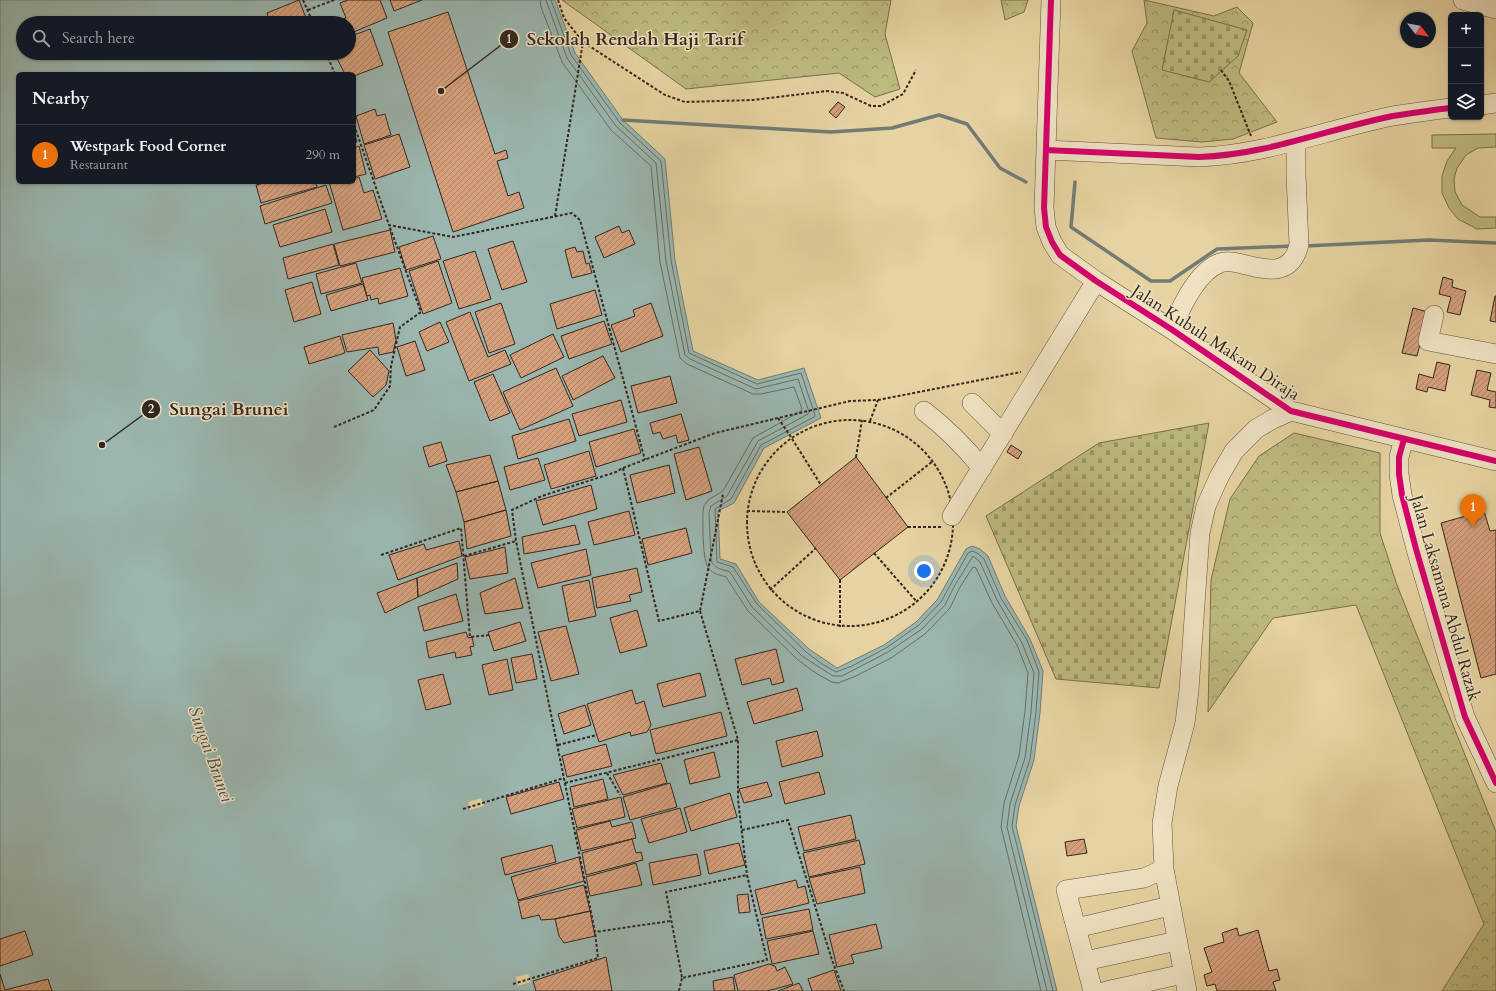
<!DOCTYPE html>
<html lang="en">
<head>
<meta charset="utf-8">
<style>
	body { margin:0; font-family:Cardo,serif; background:#242831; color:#f1f3f6 }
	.controls { position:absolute; right:12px; top:12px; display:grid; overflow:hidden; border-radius:6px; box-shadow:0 1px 3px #0004 }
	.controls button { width:36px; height:36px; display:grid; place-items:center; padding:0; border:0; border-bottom:1px solid #363941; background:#171b24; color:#f1f3f6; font:20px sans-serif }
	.compass { position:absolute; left:1400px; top:12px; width:36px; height:36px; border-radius:50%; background:#171b24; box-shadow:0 1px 3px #0004; rotate:121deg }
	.you { position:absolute; left:924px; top:571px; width:14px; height:14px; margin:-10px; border:3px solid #fff; border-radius:50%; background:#1a73e8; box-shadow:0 0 0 6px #1a73e833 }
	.badge { display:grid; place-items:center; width:26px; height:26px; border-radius:50%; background:#c59692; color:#fff; font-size:13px; font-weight:700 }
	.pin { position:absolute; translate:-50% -33px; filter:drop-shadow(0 1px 2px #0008) }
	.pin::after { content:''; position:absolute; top:21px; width:14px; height:12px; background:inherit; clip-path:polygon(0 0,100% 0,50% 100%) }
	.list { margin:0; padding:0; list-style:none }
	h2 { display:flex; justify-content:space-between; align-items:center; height:52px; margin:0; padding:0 16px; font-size:17px }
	h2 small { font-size:13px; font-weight:400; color:#9ea1a6 }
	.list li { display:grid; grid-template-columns:26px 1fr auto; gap:12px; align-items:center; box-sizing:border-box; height:60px; padding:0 16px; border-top:1px solid #363941 }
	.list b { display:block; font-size:15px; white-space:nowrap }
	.list p { margin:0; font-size:13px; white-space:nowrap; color:#9ea1a6 }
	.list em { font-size:13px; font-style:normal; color:#9ea1a6 }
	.icon { flex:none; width:22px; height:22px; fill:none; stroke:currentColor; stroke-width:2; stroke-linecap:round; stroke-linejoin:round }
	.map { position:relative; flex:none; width:1496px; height:991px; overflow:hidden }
	.search { position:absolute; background:#171b24; box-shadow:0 1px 3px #0004; left:16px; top:16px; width:340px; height:44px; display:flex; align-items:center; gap:10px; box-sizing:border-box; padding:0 14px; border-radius:22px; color:#9ea1a6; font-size:15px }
	.panel { position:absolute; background:#171b24; box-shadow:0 1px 3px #0004; left:16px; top:72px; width:340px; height:112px; border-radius:6px }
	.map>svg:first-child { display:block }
</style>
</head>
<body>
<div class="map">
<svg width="1496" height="991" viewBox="0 0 1496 991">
	<defs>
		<pattern id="forest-crowns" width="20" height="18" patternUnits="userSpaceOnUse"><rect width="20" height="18" fill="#bdba7f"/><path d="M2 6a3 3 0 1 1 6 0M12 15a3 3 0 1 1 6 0" fill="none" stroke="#9a9767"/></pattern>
		<pattern id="cemetery-stones" width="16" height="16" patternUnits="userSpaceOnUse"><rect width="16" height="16" fill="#bdba7f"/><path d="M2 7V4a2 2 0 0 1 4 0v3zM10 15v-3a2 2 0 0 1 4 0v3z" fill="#9a9767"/></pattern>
		<pattern id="building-hatch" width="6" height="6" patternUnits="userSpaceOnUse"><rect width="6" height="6" fill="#d4a07c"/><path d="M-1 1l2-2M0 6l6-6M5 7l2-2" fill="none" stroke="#ad8265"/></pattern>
	</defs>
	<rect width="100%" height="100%" fill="#e6d3a1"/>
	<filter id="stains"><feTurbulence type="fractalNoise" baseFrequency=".005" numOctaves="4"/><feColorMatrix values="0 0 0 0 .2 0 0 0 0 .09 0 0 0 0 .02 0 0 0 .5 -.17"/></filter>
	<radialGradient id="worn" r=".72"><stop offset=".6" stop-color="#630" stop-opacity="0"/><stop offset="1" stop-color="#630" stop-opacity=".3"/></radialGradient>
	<path fill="url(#forest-crowns)" stroke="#78704e" d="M562 0H891L885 34 900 89 875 97 839 73 686 89Z
		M1001 0H1028L1024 12 1005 20Z
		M1144 0 1214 16 1237 7 1253 23 1239 73 1277 122 1233 139 1202 142 1156 138 1132 51 1147 23Z
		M1294 433 1380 453V533L1397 585 1424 653 1496 832V991H1442L1484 924 1356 605 1273 618 1208 712 1211 580 1230 499 1259 456Z"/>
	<path fill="url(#cemetery-stones)" stroke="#78704e" d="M1174 10 1247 30 1238 56 1209 82 1162 70Z
		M1209 423 1159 688 1056 679 986 516 1099 443Z"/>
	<path fill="#bdba7f" stroke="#78704e" d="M1496 134V147L1478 148 1466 155 1457 168 1454 179 1455 192 1462 205 1480 217H1496V228L1477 229 1458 219 1449 208 1442 193V176L1447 161 1456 148H1432V135Z"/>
	<path fill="#9ab6af" stroke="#717c75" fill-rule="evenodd" d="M0 0H555L575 53 623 120 665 159 675 260 693 351 758 380 804 368 821 418 764 448 734 503 718 511 720 559 736 564 759 602 809 649 837 668 884 645 916 622 937 600 966 549 972 546 980 549 988 556 1005 596 1030 639 1043 671 1040 713 1034 760 1019 806 1016 826 1057 991H0ZM23 23H349V53H23ZM18 74H354V182H18Z"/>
	<path fill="#e6d3a1" d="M481 798 484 806 470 810 468 802Z
		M528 974 531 982 518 986 516 977Z"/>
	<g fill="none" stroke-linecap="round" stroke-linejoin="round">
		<path stroke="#676e66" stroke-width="1" d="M540 0 541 7 562 62 611 130 651 166 660 262 680 358 687 364 753 394H761L794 387 802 409 801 411 753 438 723 491 708 500 704 506 703 512C703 524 702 561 709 569 713 574 720 575 726 577L748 611 798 660 817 674 832 682 838 683 856 676 891 658 925 634 950 608 960 587 973 567 976 568 992 603 1017 645 1028 673 1025 711 1019 756 1004 803 1001 827 1041 991
			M546 0 567 58 616 126 656 163 666 261 685 355 690 359 756 389 798 379 809 412 808 414 758 441 727 496 711 506 709 512 711 560C714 569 722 569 730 572L752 607 802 656 833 676H842L888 652 922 629 945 605 955 585 973 556 980 562 997 600 1022 643 1034 673 1031 712 1025 758 1010 804 1007 827 1047 991
			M551 0 571 55 620 123 661 161 671 260 689 353 757 384 801 373 815 415 814 417 761 445 731 499 715 509 717 562 733 567 757 604 806 652 822 664 836 672 852 666 886 648 919 625 941 602 968 553 972 551 977 553 984 559 1001 598 1027 640 1039 672 1036 712 1030 759 1015 805 1012 826 1053 991"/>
		<path stroke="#717c75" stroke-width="3.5" d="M623 120 831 132 892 128 939 115 967 124 1000 168 1026 182
			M1075 182 1071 227 1151 281H1170L1217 249 1293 246
			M1305 246 1429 240 1496 243"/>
	</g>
	<path fill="url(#building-hatch)" stroke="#34261d" d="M299 0 308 23H270L267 13Z
		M348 0H380L387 18 349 34V23H341L340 20 346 18 340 3Z
		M390 0H422L394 11Z
		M448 12 495 154 506 150 508 158 497 161 508 196 519 192 524 208 453 232 388 32Z
		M370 29 383 65 354 76V74H345L334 53H349V37Z
		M838 102 845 107 836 118 829 112Z
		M375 109 377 116 385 114 391 135 364 144 356 116Z
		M354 131 357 142 354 143Z
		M399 134 410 167 375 179 364 145Z
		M359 146 366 174 354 177V148Z
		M359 177 364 193 373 190 382 219 343 230 329 182H354V179Z
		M268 182H315L317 187 261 203 256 185Z
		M326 185 332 203 265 224 260 206Z
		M325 209 332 232 280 247 273 225Z
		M619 226 622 233 629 230 635 244 604 258 595 237Z
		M390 230 395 252 340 266 334 244Z
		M433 236 441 259 406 270 399 247Z
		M513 241 527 282 502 290 488 249Z
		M333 244 339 265 288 279 283 258Z
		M575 247 577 252 583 251 586 264 589 263 592 273 572 278 565 250Z
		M475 251 491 299 459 309 443 261Z
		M438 261 452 303 423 314 409 271Z
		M356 263 362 283 321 294 316 274Z
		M400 268 408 296 379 304 378 298 371 300 370 295 367 296 362 278Z
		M1443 277 1453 280 1452 287 1466 291 1460 315 1447 312 1451 297 1439 294Z
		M312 282 321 314 294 322 285 290Z
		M363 284 368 300 331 311 326 295Z
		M595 290 602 315 557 329 550 304Z
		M1495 296H1496V322L1490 321Z
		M501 303 515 344 489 353 475 312Z
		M651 303 663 336 621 352 611 325 635 316 633 310Z
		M1413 308 1428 312 1417 356 1402 353Z
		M470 312 488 357 505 350 511 364 469 381 446 322Z
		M604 321 612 344 569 359 561 336Z
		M440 322 449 342 427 351 419 332Z
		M393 323 396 340 393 352 379 355 378 347 347 352 342 335Z
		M553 334 564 357 521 378 510 355Z
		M340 336 345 353 309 364 304 347Z
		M415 341 425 370 406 376 397 347Z
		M370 350 389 371 386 385 373 397 348 371Z
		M603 356 615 378 573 400 562 376Z
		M1437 362 1450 365 1445 391 1428 387 1427 392 1416 389 1419 374 1433 378Z
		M556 368 573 406 520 430 503 392Z
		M1477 370 1491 373 1487 390 1496 392V408L1489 407 1490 400 1471 395Z
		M493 374 510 413 490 421 474 382Z
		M670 376 677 403 638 413 631 386Z
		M621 400 627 422 579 436 572 414Z
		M681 414 689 440 678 443 676 435 663 439 660 432 653 434 650 423Z
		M569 419 576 441 518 459 512 436Z
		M634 429 641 453 596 467 589 442Z
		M441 442 447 461 429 467 423 447Z
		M1011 445 1022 452 1018 459 1007 452Z
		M699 447 712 491 686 500 674 454Z
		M589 451 596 476 551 489 544 465Z
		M490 455 498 481 456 492 446 465Z
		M856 457 908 527 840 580 787 512Z
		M538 458 545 480 510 490 504 467Z
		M669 465 675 493 637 503 630 475Z
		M498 481 506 510 464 522 456 492Z
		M591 485 597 509 543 525 536 501Z
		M506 510 511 536 467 549 464 522Z
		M629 511 635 535 594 545 588 522Z
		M1484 511 1490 531 1496 530V674L1481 678 1441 523Z
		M575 525 580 544 524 554 522 537Z
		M686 528 692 553 648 565 642 539Z
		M459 541 462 556 398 580 389 555 424 544 426 550Z
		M505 547 508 573 470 579 465 557Z
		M586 549 591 575 538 588 531 563Z
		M457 563 458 579 418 597 417 578Z
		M637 568 642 592 629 595 631 601 597 608 592 578Z
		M417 578 418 597 385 613 377 593Z
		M515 578 523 608 485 614 480 593Z
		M589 580 596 616 569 622 562 586Z
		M456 594 463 621 424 631 418 607Z
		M637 610 647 646 620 653 610 618Z
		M520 622 526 641 494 651 488 632Z
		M566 626 579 674 551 681 538 632Z
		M466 632 468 638 472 637 474 646 470 647 472 655 456 658 455 652 429 658 426 642Z
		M776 649 784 682 772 685 770 678 742 685 735 659Z
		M532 654 537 679 516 683 511 658Z
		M507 659 513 690 489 695 482 665Z
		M700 673 706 696 663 707 657 684Z
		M443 674 451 704 426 710 418 680Z
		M797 688 803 710 754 724 747 702Z
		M632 690 636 704 644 701 651 725 647 732 631 736 630 732 599 742 587 704Z
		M585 705 591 725 564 734 558 714Z
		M721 712 727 736 656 754 650 730Z
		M817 731 823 756 782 767 776 741Z
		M606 744 612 766 567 777 562 756Z
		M714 752 720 777 690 784 684 760Z
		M661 763 667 783 623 795 613 775Z
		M819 772 825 794 785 804 779 782Z
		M603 779 608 799 574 807 570 787Z
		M559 782 564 799 511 814 506 797Z
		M767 782 772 796 744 803 739 789Z
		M670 783 677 807 630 820 623 797Z
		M730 793 737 817 691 831 684 808Z
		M621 797 625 817 577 828 572 809Z
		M680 808 687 832 649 843 641 819Z
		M851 815 856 839 804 851 798 827Z
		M610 821 612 827 632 822 636 838 581 851 576 830Z
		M632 839 636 853 641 852 643 860 586 875 582 853Z
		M1084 839 1087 853 1067 856 1065 842Z
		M859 840 865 864 809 877 803 853Z
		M739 843 745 865 709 874 704 851Z
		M552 845 556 862 505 875 501 858Z
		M697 854 701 875 653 885 649 863Z
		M579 857 584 881 518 900 511 877Z
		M636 863 642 885 590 896 586 877Z
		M860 867 865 893 817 904 809 878Z
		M796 880 798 888 805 886 809 903 761 915 755 890Z
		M584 885 590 911 555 919 541 920 539 915 522 919 518 901Z
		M748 894 750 912 739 913 737 895Z
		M809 909 813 930 766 939 762 918Z
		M590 911 595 936 564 943 559 936 555 919Z
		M876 924 882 948 851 955 854 963 837 967 829 935Z
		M1237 928 1239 936 1258 930 1269 971 1277 969 1280 980 1273 982 1276 991H1217L1215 984 1207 986 1204 975 1212 972 1204 948 1224 942 1222 933Z
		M25 931 33 955 0 966V939Z
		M813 931 819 954 772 964 767 941Z
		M606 957 612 991H536L533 981Z
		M769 964 775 966 777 971 785 967 793 984 767 991H738L734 975Z
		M834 970 841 991H812L808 979Z
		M0 974 5 990 48 979 52 991H0Z
		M733 977 735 991H714L713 981Z
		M799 983 803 991H778Z"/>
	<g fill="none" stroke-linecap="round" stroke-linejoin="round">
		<defs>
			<path id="minor" d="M1051 0 1044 208 1046 227 1052 242 1060 255 1096 281 1171 329 1291 411 1496 461
				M1463 0 1496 9
				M1481 105 1496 103
				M1046 150 1199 157C1266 155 1328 129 1393 116 1412 113 1432 110 1451 108
				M1434 315 1428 341 1496 354
				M1171 329C1181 308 1197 271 1220 263 1225 261 1233 262 1238 263 1264 269 1290 279 1299 245L1296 175V141
				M972 403 1003 434
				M924 411C946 428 964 446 982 468
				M1404 439 1399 457V474L1402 495 1416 549 1465 717 1496 783
				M952 516 1096 281
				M1076 928 1170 906
				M1085 961 1177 941
				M1093 991 1066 890 1144 878 1164 869
				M1106 991 1183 974
				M1187 991 1164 869 1162 823 1168 786 1185 723 1189 690 1200 533 1206 506 1219 477 1234 451 1256 429 1273 419 1291 411"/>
		</defs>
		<use href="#minor" stroke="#60513e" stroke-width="20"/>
		<path stroke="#34261d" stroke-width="2" stroke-dasharray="3 2" stroke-linecap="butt" d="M303 0 313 23
			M558 0 564 18 583 42 665 95 685 102 753 100 827 91 843 93 871 106H881L903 94 916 70
			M308 10 334 0
			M326 53 335 74
			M1221 70 1229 81 1251 136
			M354 125 389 225 453 237 572 213 580 220 645 460
			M555 216 583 42
			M778 418 791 437 821 485
			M747 523a103 103 0 1 1 206 0a103 103 0 1 1-206 0Z
			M870 421 878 400
			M334 427 374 410 390 386 391 366 400 327 421 312 389 225
			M856 457 862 420
			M623 468 659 621 700 611 723 494
			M886 498 933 461
			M747 511 787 512
			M908 527H942
			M874 553 917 602
			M381 555 461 528 470 637 490 635
			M464 556 516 541
			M840 580V627
			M770 590 816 548
			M700 611 738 740V800L747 875 767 960 682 978 666 892 747 875
			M558 745 597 735
			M607 773 620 795
			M565 783 738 740
			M463 809 564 778
			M742 830 788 820 832 960 844 991
			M670 921 595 932 516 541 512 510 542 496 616 472 623 468 715 433 850 401 878 400 1021 372
			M513 984 598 958 595 932
			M679 991 682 978"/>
		<use href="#minor" stroke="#efe2c2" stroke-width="19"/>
		<defs>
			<path id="cycleway" d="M1051 0 1044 208 1046 227 1052 242 1060 255 1096 281 1171 329 1291 411 1496 461
				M1046 150 1199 157C1266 155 1328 129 1393 116 1412 113 1432 110 1451 108
				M1404 439 1399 457V474L1402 495 1416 549 1465 717 1496 783"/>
		</defs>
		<use href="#cycleway" stroke="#efe2c2" stroke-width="8"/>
		<use href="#cycleway" stroke="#d6006c" stroke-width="6"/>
	</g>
	<g text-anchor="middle" stroke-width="3" stroke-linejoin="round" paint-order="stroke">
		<g font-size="17" fill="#34261d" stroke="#efe2c2">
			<text transform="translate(1216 342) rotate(33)" y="6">Jalan Kubuh Makam Diraja</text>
			<text transform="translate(1446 598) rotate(74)" y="6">Jalan Laksamana Abdul Razak</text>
		</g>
		<g font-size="18" font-style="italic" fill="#4e4a42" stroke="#efe2c2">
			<text transform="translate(211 754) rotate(70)" y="6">Sungai Brunei</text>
		</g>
	</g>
	<path fill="none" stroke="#34261d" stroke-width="1.5" d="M441 91L509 39M102 445L151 409"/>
	<g fill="#34261d" stroke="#efe2c2" stroke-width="1.5">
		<circle cx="441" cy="91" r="4"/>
		<circle cx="102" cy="445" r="4"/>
		<circle cx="509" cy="39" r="10"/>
		<circle cx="151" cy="409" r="10"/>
	</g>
	<g font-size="12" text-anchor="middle" font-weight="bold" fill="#fff">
		<text x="509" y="43">1</text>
		<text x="151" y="413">2</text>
	</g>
	<g font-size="18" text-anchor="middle" font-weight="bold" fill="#34261d" stroke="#efe2c2" stroke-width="3" stroke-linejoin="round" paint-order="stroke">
		<text x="635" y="45">Sekolah Rendah Haji Tarif</text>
		<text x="229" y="415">Sungai Brunei</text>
	</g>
	<rect width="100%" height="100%" filter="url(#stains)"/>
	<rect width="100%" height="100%" fill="url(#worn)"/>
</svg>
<div class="controls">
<button>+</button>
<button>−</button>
<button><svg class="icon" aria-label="layers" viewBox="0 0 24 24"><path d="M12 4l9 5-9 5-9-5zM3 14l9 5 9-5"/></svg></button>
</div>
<svg class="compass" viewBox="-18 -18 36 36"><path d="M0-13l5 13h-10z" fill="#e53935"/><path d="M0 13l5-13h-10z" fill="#9ea1a6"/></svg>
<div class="you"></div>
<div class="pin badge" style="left:1473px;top:527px;background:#e8710a">1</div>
<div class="search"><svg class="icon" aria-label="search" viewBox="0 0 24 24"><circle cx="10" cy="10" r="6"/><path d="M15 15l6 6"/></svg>Search here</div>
<section class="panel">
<h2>Nearby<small></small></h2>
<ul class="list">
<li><span class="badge" style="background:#e8710a">1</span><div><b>Westpark Food Corner</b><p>Restaurant</p></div><em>290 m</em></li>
</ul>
</section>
</div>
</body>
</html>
